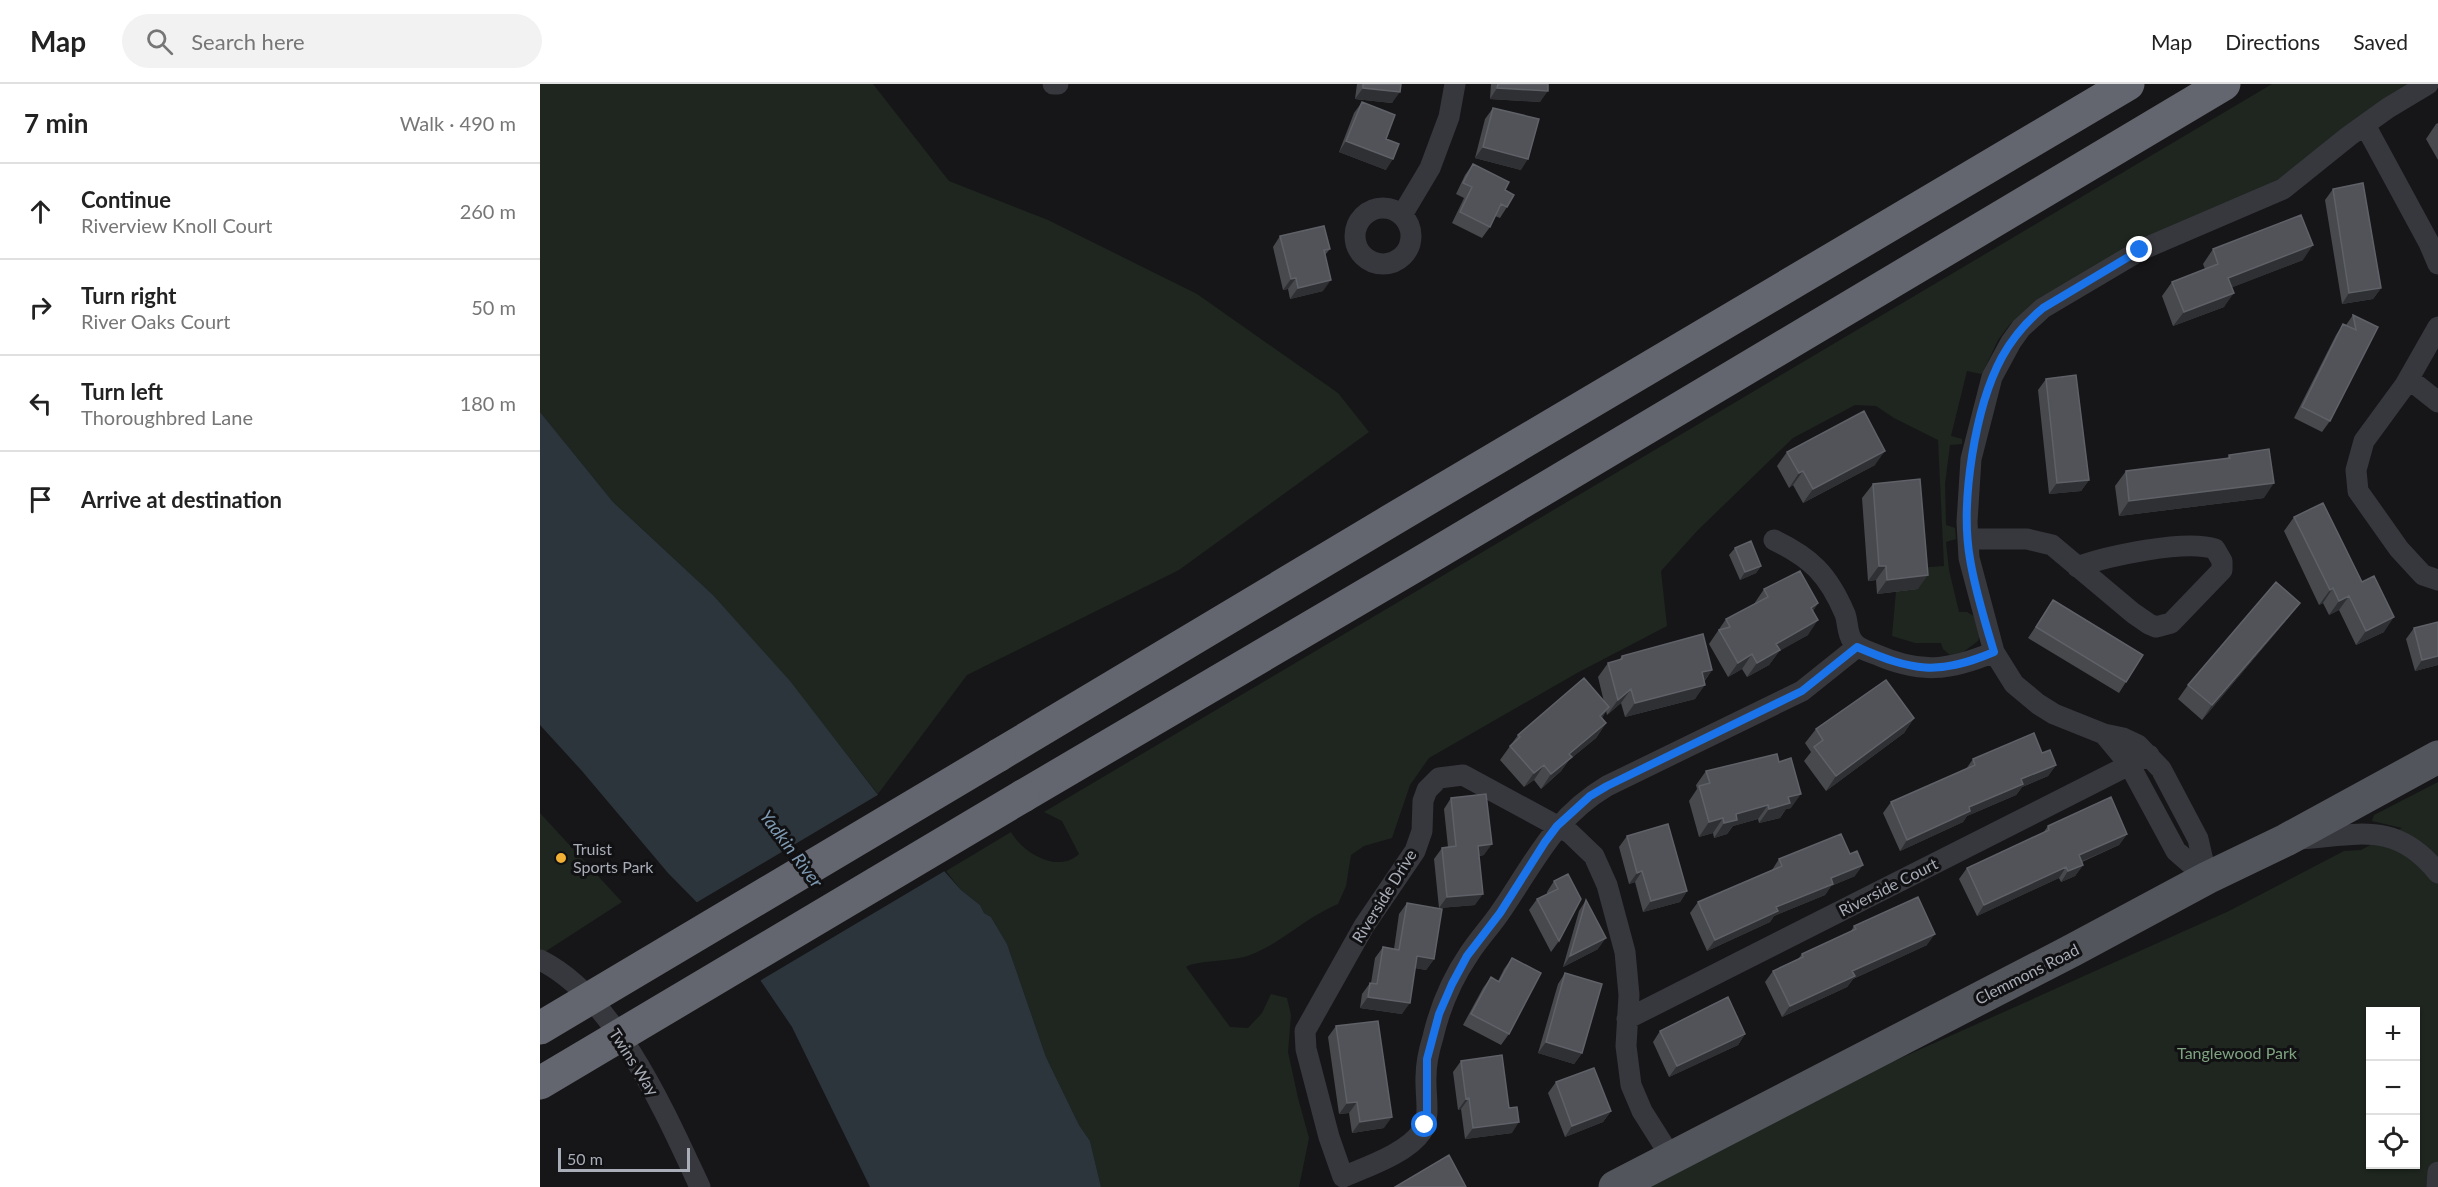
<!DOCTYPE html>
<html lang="en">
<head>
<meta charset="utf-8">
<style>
	body { margin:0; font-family:Lato,sans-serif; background:#f2f2f2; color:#222 }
	.controls { position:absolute; right:18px; bottom:18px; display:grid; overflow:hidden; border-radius:0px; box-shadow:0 2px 4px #0004 }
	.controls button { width:54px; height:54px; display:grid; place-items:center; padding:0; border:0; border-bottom:2px solid #e0e0e0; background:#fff; color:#222; font:30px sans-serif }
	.scale { position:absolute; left:18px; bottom:15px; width:132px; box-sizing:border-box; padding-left:6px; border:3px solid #a8adb8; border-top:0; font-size:16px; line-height:21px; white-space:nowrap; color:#a8adb8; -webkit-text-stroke:4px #111113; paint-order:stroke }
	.stop { position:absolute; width:18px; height:18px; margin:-14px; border:4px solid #1a73e8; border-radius:50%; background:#fff }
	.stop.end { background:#1a73e8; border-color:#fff; box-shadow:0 2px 6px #0008 }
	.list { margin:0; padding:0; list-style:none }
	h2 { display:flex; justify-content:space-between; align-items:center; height:78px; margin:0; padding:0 24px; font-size:26px }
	h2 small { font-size:20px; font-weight:400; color:#767676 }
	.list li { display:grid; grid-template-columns:39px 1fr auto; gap:18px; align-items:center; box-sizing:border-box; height:96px; padding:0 24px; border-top:2px solid #e0e0e0 }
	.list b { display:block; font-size:22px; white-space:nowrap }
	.list p { margin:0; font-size:20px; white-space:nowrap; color:#767676 }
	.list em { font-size:20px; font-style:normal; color:#767676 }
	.icon { flex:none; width:33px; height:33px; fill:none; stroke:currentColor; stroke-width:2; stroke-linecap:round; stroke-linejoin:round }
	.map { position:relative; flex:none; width:1898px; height:1103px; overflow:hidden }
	header { display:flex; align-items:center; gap:36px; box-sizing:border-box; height:84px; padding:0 30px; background:#fff; border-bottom:2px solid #e0e0e0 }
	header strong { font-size:28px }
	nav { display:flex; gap:33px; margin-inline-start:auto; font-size:21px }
	.search { width:420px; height:54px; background:#f2f2f2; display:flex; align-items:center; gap:15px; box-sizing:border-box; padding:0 21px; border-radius:33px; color:#767676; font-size:22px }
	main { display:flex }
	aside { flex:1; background:#fff }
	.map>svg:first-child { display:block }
</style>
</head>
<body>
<header>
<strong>Map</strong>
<div class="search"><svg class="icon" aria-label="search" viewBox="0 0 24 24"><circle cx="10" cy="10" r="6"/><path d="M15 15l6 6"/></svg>Search here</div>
<nav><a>Map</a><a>Directions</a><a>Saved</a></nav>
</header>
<main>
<aside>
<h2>7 min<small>Walk · 490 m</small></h2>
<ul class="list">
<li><svg class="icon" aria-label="ahead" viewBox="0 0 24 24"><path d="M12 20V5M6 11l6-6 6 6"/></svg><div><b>Continue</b><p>Riverview Knoll Court</p></div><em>260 m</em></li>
<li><svg class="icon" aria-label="right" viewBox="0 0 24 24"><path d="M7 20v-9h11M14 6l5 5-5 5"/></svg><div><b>Turn right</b><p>River Oaks Court</p></div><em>50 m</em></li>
<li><svg class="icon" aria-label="left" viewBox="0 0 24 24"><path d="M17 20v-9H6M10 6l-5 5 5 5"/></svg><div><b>Turn left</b><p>Thoroughbred Lane</p></div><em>180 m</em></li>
<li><svg class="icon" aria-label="arrive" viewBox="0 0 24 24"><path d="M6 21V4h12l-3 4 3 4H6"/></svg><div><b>Arrive at destination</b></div></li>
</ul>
</aside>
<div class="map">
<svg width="1898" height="1103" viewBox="0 0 1898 1103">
	<rect width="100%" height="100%" fill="#161618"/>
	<path fill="#1e261f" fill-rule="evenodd" d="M0 0H333L409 97 508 136 657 210 798 309 829 348 639 486 427 591 338 710 249 597 173 511 73 418 0 328Z
		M1732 0H1871L1743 93 1501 213 1471 239 1458 256 1443 288 1441 290 1427 287 1411 352 1422 355V360L1410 361 1405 400 1406 441 1415 444 1416 455 1406 458 1409 486 1419 528H1427L1434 532 1440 551 1438 557 1422 569 1410 571 1403 565 1401 559H1375L1352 552 1356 508 1376 484 1404 482 1398 356 1354 334 1336 322 1315 321 1253 354 1157 447 1121 487 1127 542 1037 589 889 674 870 701 852 754 824 762 811 771 806 802 798 820C766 833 742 859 710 871 693 878 656 876 646 883L690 943 708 944 722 929 731 910 747 914 751 931 748 968 758 1014 769 1054 759 1103H561L550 1057 539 1041 506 973 467 860 451 833 444 829 440 821 421 806 406 787 471 748C483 769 518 790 539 770L522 737 504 728Z
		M1898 698V1103H1085L1091 1095 1689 827 1804 767 1821 766 1862 744 1832 737 1834 731ZM1830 928H1876V1080H1830Z
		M0 729 82 818 0 871Z"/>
	<path fill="#2c353c" d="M0 328 73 418 173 511 250 597 349 725 421 806 440 821 444 829 451 833 467 860 506 973 539 1041 550 1057 561 1103H330L252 943 191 853 128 789 42 687 0 641Z"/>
	<path fill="#161618" d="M341 709 408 785 218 898 188 855 154 820Z"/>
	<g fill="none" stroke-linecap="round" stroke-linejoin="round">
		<path stroke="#37383d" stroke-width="21" d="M513 0H518
			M1825 41 1889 159 1898 180
			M815 152a28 28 0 1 1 56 0a28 28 0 1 1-56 0Z
			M862 131 890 84 909 33 915 0
			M1898 243 1865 301 1824 357 1816 386 1818 407 1859 465 1883 491 1898 496
			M1869 295 1898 318
			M1428 455H1487L1512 461 1593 529 1609 540 1616 543 1631 539 1682 486V477L1675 465C1646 455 1567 472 1537 483
			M1234 456C1271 474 1288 490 1305 530 1308 538 1307 549 1312 556 1316 564 1327 567 1335 570 1380 590 1409 587 1454 568
			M1564 650 1583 654 1598 661 1621 685 1658 755 1667 794
			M1756 755C1816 752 1855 735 1898 789
			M1667 794 1636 767 1589 680 1564 650 1514 630 1498 620 1474 600 1454 568 1429 474 1427 438 1431 375 1452 293 1471 258 1481 244 1503 224 1601 166 1743 105 1809 52 1848 24 1888 0
			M0 876C76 914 125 1028 160 1103
			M1087 935 1609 671
			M1131 1073 1102 1027 1091 1001 1086 962 1089 911 1085 868 1067 801 1054 772 1030 749 923 691 899 694 887 706 883 717 882 747 875 767 824 842 765 947 766 965 789 1053 803 1093C826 1083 868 1069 882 1047 891 1032 885 1011 886 993 886 980 889 966 893 953 900 923 912 895 929 870 938 856 950 843 959 830 994 780 1012 735 1067 702L1262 607 1317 563
			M1897 1103 1898 1088"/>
		<path stroke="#53555c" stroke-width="33" d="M1075 1103 1533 866 1667 794 1746 756 1898 673"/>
		<path stroke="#63666e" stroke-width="33" d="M459 671 850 437 1588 0
			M483 712 878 480 1684 0"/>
		<path stroke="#63666e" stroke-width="33" d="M0 944 459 671
			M0 999 483 712"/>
	</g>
	<path fill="#47494d" d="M817 0H861L852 19 815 15Z
		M951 0H1008L1000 18 950 15Z
		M822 18 846 55V86L799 68 814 29Z
		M953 24 981 86 935 74 945 35Z
		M1898 39V76L1886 55 1896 40Z
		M933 80 965 106 967 123 960 134 955 132 950 143 942 154 912 139 924 114 916 110 925 91Z
		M1793 105 1841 204 1833 215 1802 220 1785 116Z
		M740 152 790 165 785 171 783 207 750 215 748 205 743 206 733 163Z
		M1673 165 1763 176 1692 203 1684 223 1633 242 1622 212 1632 198 1665 185 1663 180Z
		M1813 231 1838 243 1790 337 1782 348 1754 334 1796 251 1803 240 1806 241Z
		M1506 295 1549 396 1541 407 1509 410 1498 306Z
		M1247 368 1335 381 1263 419 1253 401 1249 404 1237 382Z
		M1689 371 1724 414 1579 432 1575 402 1586 387 1687 375Z
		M1333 400 1378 505 1337 510 1336 496 1328 497 1322 414Z
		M1754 433 1844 548 1816 561 1799 526 1789 531 1783 519 1779 521 1744 447Z
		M1195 464 1221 482 1216 489 1200 496 1189 471Z
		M1224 505 1278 519 1273 527 1268 551 1240 566 1229 581 1207 593 1202 585 1188 593 1169 560 1186 535 1214 520Z
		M1513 516 1586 598 1579 609 1488 554Z
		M1749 533 1662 636 1638 615 1648 601Z
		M1898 538V581L1875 587 1866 555 1874 544Z
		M1082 572 1172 586 1164 598 1155 615 1085 633 1081 619 1067 631 1066 627 1062 634 1066 639 1056 654 1029 676 1021 687 1001 705 994 696 984 703 960 676 978 651 1064 618 1058 593 1068 579 1079 576Z
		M1374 634 1364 649 1286 707 1264 677 1271 668 1265 659 1276 645Z
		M1502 669 1516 681 1508 692 1482 703 1476 711 1427 732 1423 738 1360 767 1343 729 1351 718 1426 685 1433 675Z
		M1166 687 1251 724 1246 725 1240 734 1219 739 1218 735 1193 742 1187 750 1174 754 1173 749 1159 753 1149 717 1157 705 1156 701Z
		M911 714 944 771 939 772 935 821 899 824 894 775 902 764 908 763 904 725Z
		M1508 742 1587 750 1579 761 1542 778 1543 781 1535 792 1521 798 1519 794 1437 832 1419 795 1427 784 1503 749Z
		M1087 752 1147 807 1140 818 1103 828 1095 798 1089 800 1079 763Z
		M1239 775 1315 792 1291 802 1285 811 1234 832 1230 838 1167 867 1150 829 1158 818 1232 786Z
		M1028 790 1019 857 1011 868 989 826 997 815 1007 810V808L1014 797Z
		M1046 816 1058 865 1023 883 1039 827Z
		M867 819 894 875 886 886 875 884 862 930 820 924 822 910 830 899H831L835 874 843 863 854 865 859 830Z
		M1314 842 1387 861 1313 895 1307 903 1242 933 1225 898 1233 887 1258 875 1262 870 1311 847Z
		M972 874 969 950 961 961 923 941 943 904 951 893 958 897 964 885Z
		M1025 889 1042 969 1034 980 998 969 1018 900Z
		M796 942 844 1044 812 1049 809 1029 799 1030 788 953Z
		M1120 947 1205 950 1198 961 1129 993 1113 958Z
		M921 977 972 1049 925 1055 921 1025 918 1026 913 988Z
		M1016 998 1071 1027 1063 1038 1025 1053 1008 1009Z"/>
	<path fill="#2f3033" d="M823 4 860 8 852 19 815 15Z
		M957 4 1008 7 1000 18 950 15Z
		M806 57 853 75 846 86 799 68Z
		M943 63 988 75 981 86 935 74Z
		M1773 161 1763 176 1678 209 1688 194Z
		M756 194 748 205 743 206 751 195Z
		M791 196 783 207 750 215 758 204Z
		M1841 204 1833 215 1802 220 1809 209Z
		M1694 209 1684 223 1633 242 1644 228Z
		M1345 367 1335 381 1263 419 1273 405Z
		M1263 387 1253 401 1249 404 1259 389Z
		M1549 396 1541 407 1509 410 1517 399Z
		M1734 399 1724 414 1579 432 1589 417Z
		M1221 482 1216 489 1200 496 1205 488Z
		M1339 482H1346L1336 496 1328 497Z
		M1388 491 1378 505 1337 510 1347 496Z
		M1793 504 1783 519 1779 521 1790 506Z
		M1809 512 1799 526 1789 531 1799 517Z
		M1278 519 1268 534 1271 524Z
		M1760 519 1749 533 1662 636 1672 621Z
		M1854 533 1844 548 1816 561 1826 547Z
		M1278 536 1268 551 1236 569 1240 566 1229 581 1207 593 1217 579 1236 560Z
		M1212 570 1202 585 1188 593 1198 579Z
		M1898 572V581L1875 587 1882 576Z
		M1172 586 1162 600V588Z
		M1165 601 1155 615 1085 633 1095 619Z
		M1091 605 1081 619 1067 631 1078 616Z
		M1069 623 1059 638 1060 632Z
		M1374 634 1364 649 1286 707 1296 692Z
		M1066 639 1056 654 1029 676 1021 687 1001 705 1011 690 1029 670Z
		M1004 681 994 696 984 703 994 689Z
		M1516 681 1508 692 1482 703 1476 711 1427 732 1423 738 1360 767 1367 756 1481 695Z
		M1261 710 1251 724 1246 725 1240 734 1219 739 1229 725 1248 713Z
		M1228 721 1218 735 1193 742 1187 750 1174 754 1184 739 1196 730Z
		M1183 734 1173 749 1159 753 1169 738Z
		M1587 750 1579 761 1531 782 1539 771Z
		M952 760 944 771 930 773 938 762Z
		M1323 781 1315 792 1291 802 1285 811 1234 832 1230 838 1167 867 1175 856 1291 794Z
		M1543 781 1535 792 1521 798 1528 787Z
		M1526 783 1519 794 1437 832 1444 821Z
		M1102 787 1095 798 1089 800 1097 789Z
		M1147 807 1140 818 1103 828 1111 817Z
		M943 810 935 821 899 824 907 813Z
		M1395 850 1387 861 1313 895 1307 903 1242 933 1250 922 1312 887Z
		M1066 854 1058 865 1023 883 1030 872Z
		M877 872 894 875 886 886 870 883Z
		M828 913 870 919 862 930 820 924Z
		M1205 950 1198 961 1129 993 1137 982Z
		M1006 958 1042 969 1034 980 998 969Z
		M929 1014 921 1025 918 1026 926 1015Z
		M817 1018 809 1029 799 1030 807 1019Z
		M1071 1027 1063 1038 1025 1053 1032 1042Z
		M852 1033 844 1044 812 1049 820 1038Z
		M979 1038 972 1049 925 1055 933 1044Z"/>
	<path fill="#525359" stroke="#5f6168" stroke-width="1.5" d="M823 0H861L860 8 823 4Z
		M958 0H1008V7L957 4Z
		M822 18 855 31 846 55 859 60 853 75 806 57Z
		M953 24 999 35 988 75 943 63Z
		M933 80 969 98 965 106 974 111 967 123 961 120 950 143 920 128 932 103 923 99Z
		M1823 99 1841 204 1809 209 1793 105Z
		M1761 131 1773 161 1688 194 1694 209 1644 228 1632 198 1678 180 1673 165Z
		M784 142 790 165 784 166 791 196 758 204 756 194 751 195 740 152Z
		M1813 231 1838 243 1790 337 1762 323 1803 240 1816 246Z
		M1536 291 1549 396 1517 399 1506 295Z
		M1324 327 1345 367 1273 405 1263 387 1259 389 1247 368Z
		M1729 365 1734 399 1589 417 1586 387 1690 374 1689 371Z
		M1380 395 1388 491 1347 496 1346 482H1339L1333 400Z
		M1783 419 1822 498 1834 492 1854 533 1826 547 1809 512 1799 517 1793 504 1790 506 1754 433Z
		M1211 457 1221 482 1205 488 1195 464Z
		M1260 487 1278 519 1271 524 1278 536 1236 560 1240 566 1217 579 1212 570 1198 579 1179 546 1190 543 1186 535 1228 513 1224 505Z
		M1736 498 1760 519 1672 621 1648 601Z
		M1513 516 1603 571 1586 598 1496 543Z
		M1898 538V572L1882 576 1874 544Z
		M1163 550 1172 586 1162 588 1165 601 1095 619 1091 605 1078 616 1068 579 1082 575V572Z
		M1044 594 1069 623 1060 632 1066 639 1029 670 1032 673 1011 690 1004 681 994 689 970 662 980 653 978 651Z
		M1346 596 1374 634 1296 692 1274 663 1283 656 1276 645Z
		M1494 649 1502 669 1510 666 1516 681 1481 695 1483 700 1429 723 1430 727 1367 756 1351 718 1435 681 1433 675Z
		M1237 670 1239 678 1251 674 1261 710 1248 713 1250 719 1229 725 1228 721 1196 730 1197 736 1184 739 1183 734 1169 738 1159 702 1170 699 1166 687Z
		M946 710 952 760 938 762 943 810 907 813 902 764 916 762 911 714Z
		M1571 713 1587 750 1539 771 1543 781 1528 787 1526 783 1444 821 1427 784 1509 746 1508 742Z
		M1128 740 1147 807 1111 817 1102 787 1097 789 1087 752Z
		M1301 750 1310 770 1317 767 1323 781 1291 794 1293 800 1236 823 1238 827 1175 856 1158 818 1242 782 1239 775Z
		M1028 790 1041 815 1019 857 997 815 1018 805 1014 797Z
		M1378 813 1395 850 1312 887 1315 892 1250 922 1233 887 1263 873 1262 870 1316 845 1314 842Z
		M1046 816 1066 854 1030 872Z
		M867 819 902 825 894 875 877 872 870 919 828 913 830 899 837 900 843 863 859 866Z
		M972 874 1001 889 969 950 931 930 951 893 959 898Z
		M1025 889 1062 900 1042 969 1006 958Z
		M1188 913 1205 950 1137 982 1120 947Z
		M838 937 852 1033 820 1038 817 1018 807 1019 796 942Z
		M962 971 969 1024 977 1023 979 1038 933 1044 929 1014 926 1015 921 977Z
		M1054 984 1071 1027 1032 1042 1016 998Z
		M909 1071 926 1103H855Z"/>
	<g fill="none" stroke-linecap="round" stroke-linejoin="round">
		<path stroke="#1a73e8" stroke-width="8" d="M885 1041 887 1029V975L899 930 912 900 927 872 960 829 1005 758 1017 742 1050 712 1067 702 1262 607 1317 563C1373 587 1397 592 1454 568 1445 538 1435 506 1430 475 1420 418 1435 323 1462 273 1473 253 1486 238 1503 224L1600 166"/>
	</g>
	<circle fill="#f2b134" stroke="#111113" stroke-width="2" cx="21" cy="774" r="6"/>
	<g text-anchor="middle" stroke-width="6" stroke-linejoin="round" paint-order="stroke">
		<g font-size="16" fill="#a8adb8" stroke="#111113" text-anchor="start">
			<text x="33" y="771">Truist<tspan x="33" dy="18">Sports Park</tspan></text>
		</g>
		<g font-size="16" fill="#a8adb8" stroke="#111113">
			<text transform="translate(1348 803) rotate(-27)" y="6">Riverside Court</text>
			<text transform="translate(844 812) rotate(-58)" y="6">Riverside Drive</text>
			<text transform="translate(1487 890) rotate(-27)" y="6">Clemmons Road</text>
			<text transform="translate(94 978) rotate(57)" y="6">Twins Way</text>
		</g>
		<g font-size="16" fill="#7fa381" stroke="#111113">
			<text x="1697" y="975">Tanglewood Park</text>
		</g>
		<g font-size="18" font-style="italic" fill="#7f9bb3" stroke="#111113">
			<text transform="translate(251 765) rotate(53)" y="6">Yadkin River</text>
		</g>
	</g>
</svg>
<div class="controls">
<button>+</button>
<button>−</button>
<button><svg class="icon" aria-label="locate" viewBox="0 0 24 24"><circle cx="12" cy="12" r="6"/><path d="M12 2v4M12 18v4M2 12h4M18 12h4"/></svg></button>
</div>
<div class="scale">50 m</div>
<div class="stop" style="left:885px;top:1041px"></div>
<div class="stop end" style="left:1600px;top:166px"></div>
</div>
</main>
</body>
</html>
